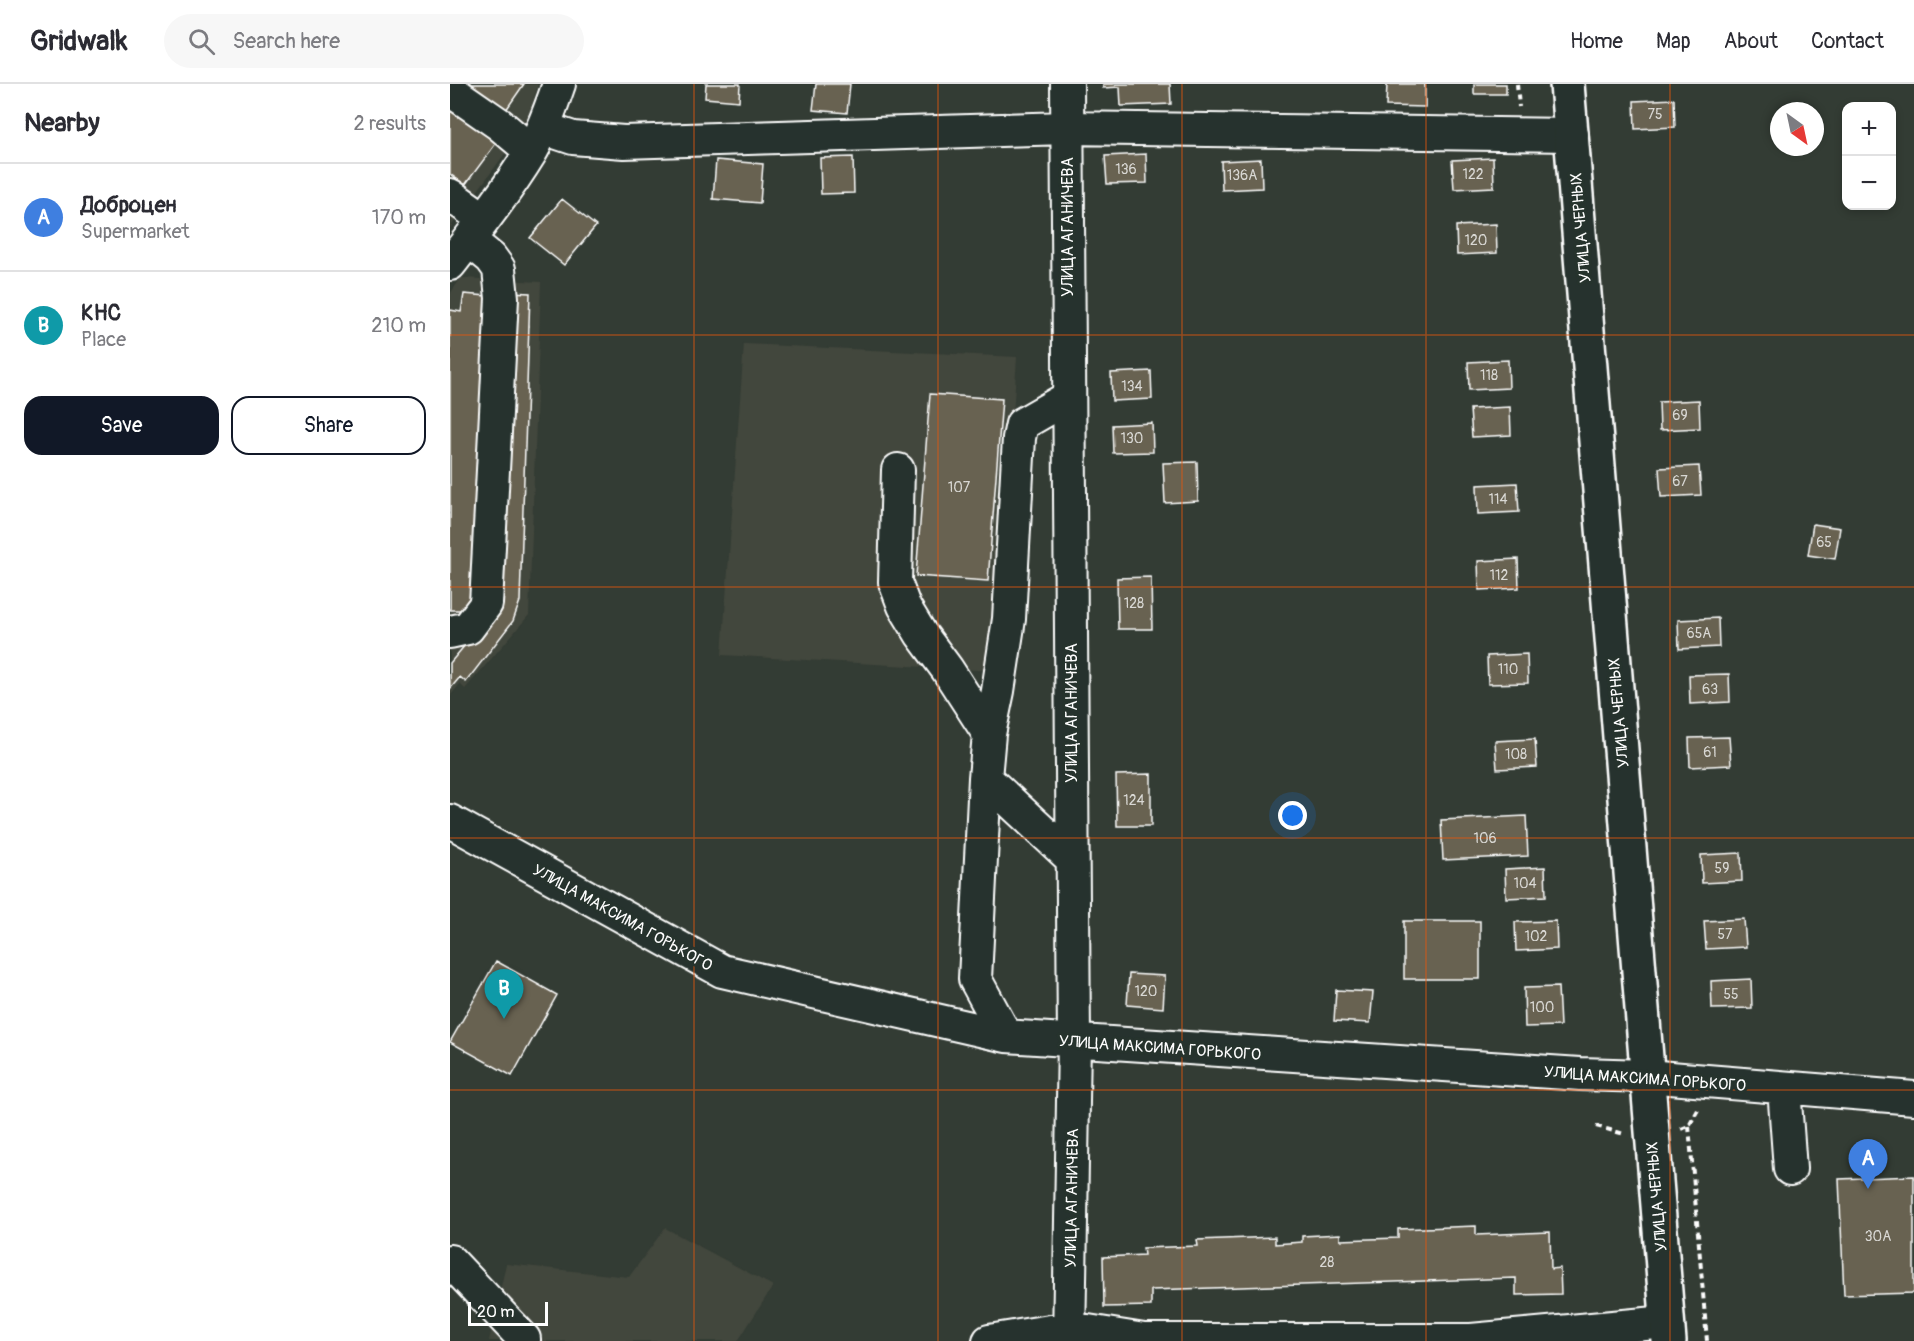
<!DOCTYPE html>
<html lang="en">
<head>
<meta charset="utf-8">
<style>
	body { margin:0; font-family:Pangolin,sans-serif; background:#f7f7f7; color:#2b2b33 }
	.controls { position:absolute; right:18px; top:18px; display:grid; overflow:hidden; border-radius:12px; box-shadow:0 3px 9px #0003 }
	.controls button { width:54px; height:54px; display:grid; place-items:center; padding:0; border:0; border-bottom:2px solid #e1e1e2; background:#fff; color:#2b2b33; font:30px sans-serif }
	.compass { position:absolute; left:1320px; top:18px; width:54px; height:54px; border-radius:50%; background:#fff; box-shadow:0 3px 9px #0003; rotate:147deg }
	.scale { position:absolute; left:18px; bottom:15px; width:80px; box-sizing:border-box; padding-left:6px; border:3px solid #fff; border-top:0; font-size:16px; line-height:21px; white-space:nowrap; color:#fff; -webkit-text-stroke:4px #26332d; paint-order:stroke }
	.you { position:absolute; left:843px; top:732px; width:21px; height:21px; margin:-15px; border:4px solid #fff; border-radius:50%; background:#1a73e8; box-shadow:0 0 0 9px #1a73e833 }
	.badge { display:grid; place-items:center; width:39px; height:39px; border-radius:50%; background:#111827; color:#fff; font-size:20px; font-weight:700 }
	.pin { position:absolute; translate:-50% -50px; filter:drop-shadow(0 2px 3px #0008) }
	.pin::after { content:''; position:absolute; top:32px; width:21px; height:18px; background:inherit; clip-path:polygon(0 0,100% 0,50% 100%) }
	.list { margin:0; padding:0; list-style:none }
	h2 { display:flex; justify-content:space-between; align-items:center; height:78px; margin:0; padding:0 24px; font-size:26px }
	h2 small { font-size:20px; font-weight:400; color:#7c7c81 }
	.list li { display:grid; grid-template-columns:39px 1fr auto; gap:18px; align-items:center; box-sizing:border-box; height:108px; padding:0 24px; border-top:2px solid #e1e1e2 }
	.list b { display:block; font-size:22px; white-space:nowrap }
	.list p { margin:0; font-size:20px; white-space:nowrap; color:#7c7c81 }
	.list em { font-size:20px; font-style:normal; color:#7c7c81 }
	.actions { display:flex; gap:12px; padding:18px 24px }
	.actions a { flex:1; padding:14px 0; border:2px solid #111827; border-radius:18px; text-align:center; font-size:21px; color:#111827 }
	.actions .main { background:#111827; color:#fff }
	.icon { flex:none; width:33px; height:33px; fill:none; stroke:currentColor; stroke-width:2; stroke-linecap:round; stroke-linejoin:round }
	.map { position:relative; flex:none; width:1464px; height:1257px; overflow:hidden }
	header { display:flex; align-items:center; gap:36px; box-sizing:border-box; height:84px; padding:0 30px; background:#fff; border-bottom:2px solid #e1e1e2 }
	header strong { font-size:28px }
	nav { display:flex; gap:33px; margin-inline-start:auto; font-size:21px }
	.search { width:420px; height:54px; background:#f7f7f7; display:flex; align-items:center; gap:15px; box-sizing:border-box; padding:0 21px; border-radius:33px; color:#7c7c81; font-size:22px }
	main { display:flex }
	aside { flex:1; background:#fff }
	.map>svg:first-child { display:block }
</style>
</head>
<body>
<header>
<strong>Gridwalk</strong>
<div class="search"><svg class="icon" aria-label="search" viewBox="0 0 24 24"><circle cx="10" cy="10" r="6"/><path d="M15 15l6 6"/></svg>Search here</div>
<nav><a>Home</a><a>Map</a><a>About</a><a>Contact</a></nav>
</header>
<main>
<aside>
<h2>Nearby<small>2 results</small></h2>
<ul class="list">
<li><span class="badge" style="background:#3f7fe0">A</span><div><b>Доброцен</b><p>Supermarket</p></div><em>170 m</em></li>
<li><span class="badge" style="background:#0f9aa8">B</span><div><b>КНС</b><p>Place</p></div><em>210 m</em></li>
</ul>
<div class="actions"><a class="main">Save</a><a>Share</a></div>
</aside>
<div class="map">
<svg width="1464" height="1257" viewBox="0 0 1464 1257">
	<rect width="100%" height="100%" fill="#333c34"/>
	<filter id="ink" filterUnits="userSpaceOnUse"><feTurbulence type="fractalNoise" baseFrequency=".0167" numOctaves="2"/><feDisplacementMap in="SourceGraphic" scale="12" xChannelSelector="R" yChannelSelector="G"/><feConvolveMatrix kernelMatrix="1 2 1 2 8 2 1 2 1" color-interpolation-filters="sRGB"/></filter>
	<g filter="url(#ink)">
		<path fill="#43473d" d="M0 0H88L76 41 0 144Z
			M11 194 91 198 79 531 15 605 10 600 0 612V210Z
			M294 260 567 273 545 587 272 571Z
			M215 1144 323 1202 288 1257H39L56 1180 179 1193Z"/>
		<path fill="#686251" stroke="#fff" stroke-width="1.5" d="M18 0H74L56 26Z
			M256 0H290L289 17 255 14Z
			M366 0H400L397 29 363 26Z
			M653 0H720L721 20 671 22 670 3 653 4Z
			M937 0H975V23L936 22Z
			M1024 0H1056V10H1024Z
			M1224 15 1225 43 1185 45 1184 17Z
			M0 24 47 58 15 101 0 90Z
			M696 70 697 99 657 100 655 72Z
			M403 73 404 109 371 110 370 74Z
			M1043 74 1044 103 1004 105 1002 76Z
			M811 75 812 104 772 106 771 77Z
			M266 76 313 80 310 119 263 115Z
			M112 115 146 142 114 181 80 154Z
			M1046 140 1047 169 1007 171 1006 142Z
			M59 208 80 209 70 517 63 537 16 598 10 593 0 605V579L37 535Z
			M14 210 37 212 21 526H0V226L11 228Z
			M1058 276 1059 304 1019 306 1018 278Z
			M701 287 702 315 662 317 661 289Z
			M480 310 552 315 538 497 466 492Z
			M1249 316 1250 344 1210 346 1209 318Z
			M1060 323 1061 351 1022 353 1020 325Z
			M702 339 703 368 663 369 662 341Z
			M747 378 748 417 715 419 713 379Z
			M1249 382 1251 411 1211 413 1209 384Z
			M1067 399 1069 428 1028 430 1027 401Z
			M1363 440 1390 444 1385 475 1358 471Z
			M1068 475 1069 504 1029 506 1028 477Z
			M701 493 702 545H668L667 494Z
			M1268 534 1269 563 1229 565 1228 536Z
			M1077 570 1078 599 1038 600 1037 572Z
			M1279 590 1280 618 1240 620 1239 591Z
			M1279 653 1281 681 1240 683 1239 654Z
			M1085 655 1087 683 1047 685 1045 657Z
			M701 690V742H667L666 691Z
			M1076 732 1078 772 993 776 991 736Z
			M1291 769 1292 797 1252 799 1251 771Z
			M1095 783 1096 812 1056 814 1055 785Z
			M1294 835 1296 863 1256 865 1254 837Z
			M954 837H1030V895H954Z
			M1106 837 1107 865 1066 867 1065 838Z
			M46 877 107 911 62 992 0 958Z
			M679 890 715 892 713 924 677 921Z
			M1301 895 1302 924 1262 925 1261 897Z
			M1108 903 1110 942 1075 943 1074 904Z
			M886 906 923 908 920 939 884 937Z
			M1464 1092V1209L1394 1211 1389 1095Z
			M1026 1142V1151L1100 1148 1101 1185 1110 1184 1111 1210 1066 1211V1194L701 1206V1222L654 1223 653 1173 694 1171 693 1164 748 1162 747 1156 825 1153V1160L852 1158V1152L890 1150V1156L948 1154V1145Z"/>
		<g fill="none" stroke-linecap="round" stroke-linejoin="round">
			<defs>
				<path id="minor" d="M617 0 624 957 619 1257
					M0 6 49 40 81 67
					M93 44 123 54 174 58 617 44 1122 51
					M0 111 34 135
					M0 180C28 144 57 107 81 68 93 47 101 23 109 0
					M448 386 445 498 454 522 471 550 497 585 539 650 535 694 525 895 556 952
					M0 548 18 544 36 520 52 214 49 185 41 174 19 156
					M539 650 548 607 559 535 569 354 572 340 619 313
					M535 694 621 774
					M0 737 272 887 556 952 1130 990 1196 992 1464 1014
					M1334 1004 1340 1085
					M0 1177 74 1255V1257
					M539 1257 619 1244 694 1256H1021L1217 1238"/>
				<path id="major" d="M1117 0 1219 1257"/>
			</defs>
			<use href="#minor" stroke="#fff" stroke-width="36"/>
			<use href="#major" stroke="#fff" stroke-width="38"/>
			<path stroke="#fff" stroke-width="4" stroke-dasharray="6 4.5" stroke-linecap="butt" d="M1067 0 1069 23
				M1146 1042 1174 1050
				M1239 1042 1257 1257
				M1231 1045 1239 1042 1249 1024"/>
			<use href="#minor" stroke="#26332d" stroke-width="32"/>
			<use href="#major" stroke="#26332d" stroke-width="33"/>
		</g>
	</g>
	<path fill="none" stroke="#e8590c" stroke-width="1.5" stroke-opacity="0.55" d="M244 0V1257M488 0V1257M732 0V1257M976 0V1257M1220 0V1257M0 251H1464M0 503H1464M0 754H1464M0 1006H1464"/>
	<g text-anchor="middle" stroke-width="6" stroke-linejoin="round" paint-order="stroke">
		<g font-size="14" fill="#d9d8d4">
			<text x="1205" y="35">75</text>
			<text x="676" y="90">136</text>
			<text x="1023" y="95">122</text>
			<text x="792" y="96">136А</text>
			<text x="1026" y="161">120</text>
			<text x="1039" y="296">118</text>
			<text x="682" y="307">134</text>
			<text x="1230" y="336">69</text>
			<text x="682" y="359">130</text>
			<text x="1230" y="402">67</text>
			<text x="509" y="408">107</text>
			<text x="1048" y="420">114</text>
			<text x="1374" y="463">65</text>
			<text x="1049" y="496">112</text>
			<text x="684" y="524">128</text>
			<text x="1249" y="554">65А</text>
			<text x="1058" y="590">110</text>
			<text x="1260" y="610">63</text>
			<text x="1260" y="673">61</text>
			<text x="1066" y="675">108</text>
			<text x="684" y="721">124</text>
			<text x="1035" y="759">106</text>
			<text x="1272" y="789">59</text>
			<text x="1075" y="804">104</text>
			<text x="1275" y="855">57</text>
			<text x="1086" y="857">102</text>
			<text x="696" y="912">120</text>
			<text x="1281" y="915">55</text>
			<text x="1092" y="928">100</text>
			<text x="1428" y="1157">30А</text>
			<text x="877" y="1183">28</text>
		</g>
		<g font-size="16" fill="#fff" stroke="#26332d">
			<text transform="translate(617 143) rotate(-90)" y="6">УЛИЦА АГАНИЧЕВА</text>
			<text transform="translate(1130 144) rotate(-95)" y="6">УЛИЦА ЧЕРНЫХ</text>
			<text transform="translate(621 629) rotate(-90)" y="6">УЛИЦА АГАНИЧЕВА</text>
			<text transform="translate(1168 629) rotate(-95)" y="6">УЛИЦА ЧЕРНЫХ</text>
			<text transform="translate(173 833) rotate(29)" y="6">УЛИЦА МАКСИМА ГОРЬКОГО</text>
			<text transform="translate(710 963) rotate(4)" y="6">УЛИЦА МАКСИМА ГОРЬКОГО</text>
			<text transform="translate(1195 994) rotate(4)" y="6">УЛИЦА МАКСИМА ГОРЬКОГО</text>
			<text transform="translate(1206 1113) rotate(-95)" y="6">УЛИЦА ЧЕРНЫХ</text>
			<text transform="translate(621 1114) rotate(-89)" y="6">УЛИЦА АГАНИЧЕВА</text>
		</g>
	</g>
</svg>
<div class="controls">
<button>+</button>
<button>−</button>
</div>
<svg class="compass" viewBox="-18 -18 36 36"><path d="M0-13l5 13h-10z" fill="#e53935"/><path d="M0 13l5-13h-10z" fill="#7c7c81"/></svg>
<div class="scale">20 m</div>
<div class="you"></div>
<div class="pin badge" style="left:1418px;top:1105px;background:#3f7fe0">A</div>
<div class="pin badge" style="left:54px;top:935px;background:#0f9aa8">B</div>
</div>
</main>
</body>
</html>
